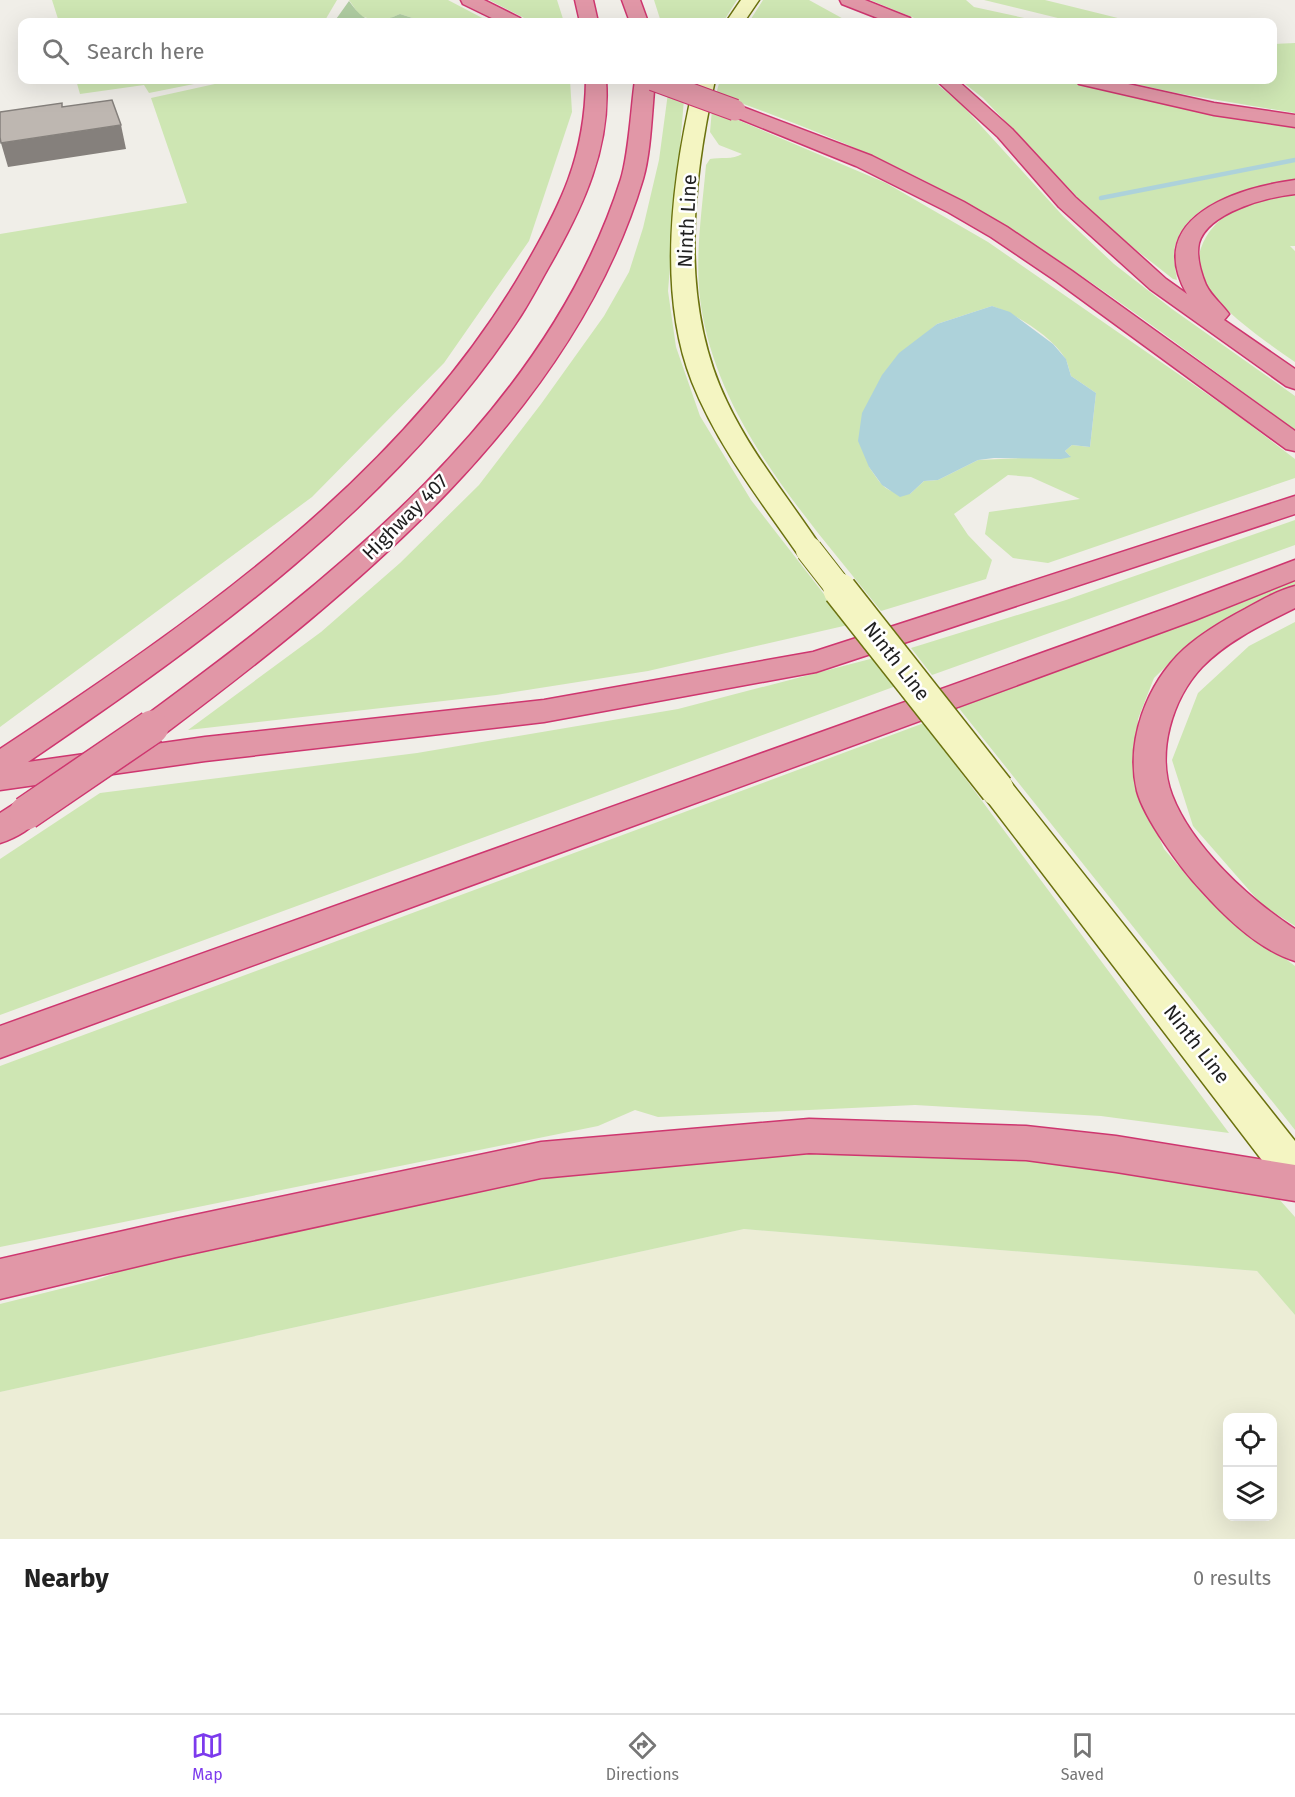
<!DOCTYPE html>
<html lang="en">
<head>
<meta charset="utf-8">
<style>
	body { margin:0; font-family:"Fira Sans",sans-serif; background:#f2f2f2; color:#222 }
	.controls { position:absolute; right:18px; bottom:18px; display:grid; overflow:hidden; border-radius:12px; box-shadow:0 6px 24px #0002 }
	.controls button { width:54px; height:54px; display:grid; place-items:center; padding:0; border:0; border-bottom:2px solid #e0e0e0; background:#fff; color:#222; font:30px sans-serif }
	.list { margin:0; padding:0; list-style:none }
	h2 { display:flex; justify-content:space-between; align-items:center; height:78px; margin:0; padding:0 24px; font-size:26px }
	h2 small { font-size:20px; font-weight:400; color:#767676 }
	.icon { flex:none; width:33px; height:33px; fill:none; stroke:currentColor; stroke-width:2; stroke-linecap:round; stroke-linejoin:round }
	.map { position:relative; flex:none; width:1295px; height:1539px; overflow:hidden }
	.search { position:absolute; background:#fff; box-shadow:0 6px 24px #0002; left:18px; right:18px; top:18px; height:66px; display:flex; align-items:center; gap:15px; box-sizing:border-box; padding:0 21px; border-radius:12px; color:#767676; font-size:22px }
	.sheet { height:174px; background:#fff }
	nav { display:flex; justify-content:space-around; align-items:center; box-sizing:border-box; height:84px; border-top:2px solid #e0e0e0; background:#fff; font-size:16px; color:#767676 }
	nav a { display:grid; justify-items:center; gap:3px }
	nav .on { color:#7c3aed }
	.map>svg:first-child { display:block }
</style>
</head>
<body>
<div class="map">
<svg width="1295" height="1539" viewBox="0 0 1295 1539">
	<rect width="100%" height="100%" fill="#f0eee8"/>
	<path fill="#ecedd6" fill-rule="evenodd" d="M744 1229 1257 1271 1295 1315V1539H0V1392ZM1228 1418H1272V1516H1228Z"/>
	<path fill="#cee6b3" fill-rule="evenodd" d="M52 0H337L324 22H59Z
		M349 0H448L490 22H425L400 14 382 22 360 16Z
		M489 0H557L564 22H532Z
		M654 0H737L723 22H661Z
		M763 0H809L849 22H749Z
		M870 0H966L974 7 1043 22H924Z
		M984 0H1045L1134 22 1070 21Z
		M1295 43V113L1176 93 1118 80H1272L1273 44Z
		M76 80H214L149 93 144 85 80 94Z
		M233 80H293L301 82 321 80H570L572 112 529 241 444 363 312 497 0 727V234L187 203 151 98Z
		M720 80H932L962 105 1063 216 1114 264 1172 309 1295 396V430C1190 354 1087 273 974 208 893 160 805 126 716 94Z
		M960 80H1069L1118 92 1295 125V182C1253 187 1182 200 1174 252 1173 260 1176 271 1177 280L1173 279 1102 223 983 98Z
		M668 93 684 99 668 291 676 347 700 416 751 500 848 625 648 671 496 695 188 730 321 632 400 563 479 485 541 404 604 316 629 272 643 228 659 160Z
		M712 109 886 183 988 242 1233 412 1295 459V478L1048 563 1013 558 985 534 989 512 1080 499 1031 477 1008 475 954 514 968 535 992 560 986 579 881 611C809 520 719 425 701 306 694 260 702 212 706 165L710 159C720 157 733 160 742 154L719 145 710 132ZM992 306C1016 314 1051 336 1065 358 1068 363 1069 370 1071 376L1096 393 1090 447 1072 445 1065 451 1070 456 978 460 938 480 924 481 910 494C885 493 883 487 869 467L925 334 937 324Z
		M1295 193V246H1290L1295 251V362C1265 341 1220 311 1202 279 1198 271 1198 256 1201 248 1215 209 1258 198 1295 193Z
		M1295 520V545L932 675 911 648 1066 600Z
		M1295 579V587L1239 613 1193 640 1154 678 1138 719 1136 783 1164 849 1207 899 1295 966V1130L958 707Z
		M1295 622V926L1262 905 1193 826 1172 760 1198 693 1249 646Z
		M874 658 896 686 0 1015V859L100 793 417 753 678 709Z
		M924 723 1229 1133 1101 1116 915 1105 658 1117 635 1110 598 1126 0 1247V1066Z
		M958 1141 1262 1180 1295 1217V1315L1257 1271 744 1229 0 1392V1304L96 1280 203 1241 710 1149Z"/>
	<path fill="#afcca1" d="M349 1C365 24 375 25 400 14L425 22H334Z"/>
	<path fill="#add2da" d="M992 306 1010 312 1053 344 1066 359 1071 376 1096 393 1090 447 1072 445 1065 451 1071 457 1061 459 994 458 978 460 938 480 924 481 910 494 900 497 882 485 869 467 858 441 862 413 882 375 899 353 937 324Z"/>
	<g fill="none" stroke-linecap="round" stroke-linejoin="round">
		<path stroke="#add2da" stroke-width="4.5" d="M1101 198 1295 160"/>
		<defs>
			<path id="secondary" d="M741 0H759L744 22H726Z
				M695 80H715C692 183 679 303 727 402 752 455 791 501 823 550L819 556 809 559 799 556C760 500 717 445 692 382 656 291 673 172 695 80Z
				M997 777 1009 780 1295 1141V1190L1281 1185 985 798 980 789 985 780Z"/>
			<path id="motorway" d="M461 0H484L520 18 522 22H500L463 4Z
				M575 0H593L598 22H580Z
				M622 0H640L648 22H630Z
				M840 0H865L910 18 912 22H888L842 4Z
				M586 80H606C611 147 583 207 551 263 540 282 530 302 518 320 395 505 209 639 28 762L205 737 544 700 813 652 1295 496V514L816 672 544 722 205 761 0 790V749C197 619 402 477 523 270 561 205 585 157 586 80Z
				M635 80H655C652 108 651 153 643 179 573 415 353 592 163 735L152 738 141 735 136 727 141 719C331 579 547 413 621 179 629 153 631 108 635 80Z
				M936 80H957L1012 129 1075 197 1166 279 1187 294C1143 217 1237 188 1295 180V194C1267 197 1208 212 1199 243 1196 256 1201 273 1206 285 1212 297 1222 304 1229 314L1224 320 1295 369V389L1286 386 1150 289 1059 207 998 137Z
				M1076 80H1110L1214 103 1295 115V127L1214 115 1079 84Z
				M735 104 872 156 964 202 1007 227 1072 271 1295 431V451L1286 449 1056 281 991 237 948 212 856 166 728 114 725 110 728 106Z
				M1295 560V580L1195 620 0 1058V1026L1173 606Z
				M1295 586V608C1263 624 1227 641 1202 667 1172 699 1156 753 1172 795 1192 847 1249 899 1295 929V961C1259 950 1226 918 1201 890 1181 869 1144 818 1137 791 1125 741 1147 683 1184 649 1202 633 1224 620 1245 609 1261 600 1277 591 1295 586Z
				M26 801 38 804 43 813C34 828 16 838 0 843V813L14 804Z
				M809 1119 1026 1126 1116 1136 1295 1165V1201L1116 1172 1026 1160 809 1153 541 1178 176 1257 0 1299V1259L176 1219 541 1142Z"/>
		</defs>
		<use href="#secondary" stroke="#6b720e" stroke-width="3"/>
		<use href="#motorway" stroke="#ce366f" stroke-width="3"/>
		<use href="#secondary" fill="#f4f5c2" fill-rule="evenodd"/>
		<use href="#motorway" fill="#e197a7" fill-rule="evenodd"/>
		<defs>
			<path id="secondary-bridge-far1" d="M809 550 841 591"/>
			<path id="secondary-bridge" d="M840 590 997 789"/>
			<path id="motorway-bridge-far1" d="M653 80 735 110"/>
			<path id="motorway-bridge" d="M26 813 152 727"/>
		</defs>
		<use href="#secondary-bridge-far1" stroke="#6b720e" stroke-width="28" stroke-linecap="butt"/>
		<use href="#secondary-bridge" stroke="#6b720e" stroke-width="36" stroke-linecap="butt"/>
		<use href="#motorway-bridge-far1" stroke="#ce366f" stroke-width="23" stroke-linecap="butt"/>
		<use href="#motorway-bridge" stroke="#ce366f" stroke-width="36" stroke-linecap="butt"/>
		<use href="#secondary-bridge-far1" stroke="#f4f5c2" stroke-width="26"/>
		<use href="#secondary-bridge" stroke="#f4f5c2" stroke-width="33"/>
		<use href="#motorway-bridge-far1" stroke="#e197a7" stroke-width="21"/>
		<use href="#motorway-bridge" stroke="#e197a7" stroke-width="33"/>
	</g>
	<path fill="#85807c" d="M121 125 126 149 8 167 1 143Z"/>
	<path fill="#beb7b1" stroke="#85807c" stroke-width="1.5" d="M112 100 121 125 1 143 0 137V112L62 103V107Z"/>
	<g text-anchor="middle" stroke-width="5" stroke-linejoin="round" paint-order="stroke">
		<g font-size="20" fill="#212121" stroke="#fff">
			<text transform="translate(687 221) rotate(-87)" y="7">Ninth Line</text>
			<text transform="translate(405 517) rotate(-45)" y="7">Highway 407</text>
			<text transform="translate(897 661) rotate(52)" y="7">Ninth Line</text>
			<text transform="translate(1197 1044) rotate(52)" y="7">Ninth Line</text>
		</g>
	</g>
</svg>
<div class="controls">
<button><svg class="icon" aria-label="locate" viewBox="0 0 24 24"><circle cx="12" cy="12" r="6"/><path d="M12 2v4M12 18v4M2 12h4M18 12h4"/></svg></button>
<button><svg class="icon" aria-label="layers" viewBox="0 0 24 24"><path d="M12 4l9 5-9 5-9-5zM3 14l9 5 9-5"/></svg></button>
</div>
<div class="search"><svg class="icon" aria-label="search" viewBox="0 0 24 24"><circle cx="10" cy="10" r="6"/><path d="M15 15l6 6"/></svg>Search here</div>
</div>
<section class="sheet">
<h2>Nearby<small>0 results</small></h2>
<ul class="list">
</ul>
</section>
<nav>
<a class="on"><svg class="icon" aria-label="map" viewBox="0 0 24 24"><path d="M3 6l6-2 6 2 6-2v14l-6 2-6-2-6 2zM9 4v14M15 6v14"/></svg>Map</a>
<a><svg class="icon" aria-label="directions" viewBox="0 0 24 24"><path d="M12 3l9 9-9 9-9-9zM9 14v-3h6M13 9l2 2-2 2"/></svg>Directions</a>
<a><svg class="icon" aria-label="saved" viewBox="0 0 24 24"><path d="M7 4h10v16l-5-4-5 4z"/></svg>Saved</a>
</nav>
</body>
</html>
